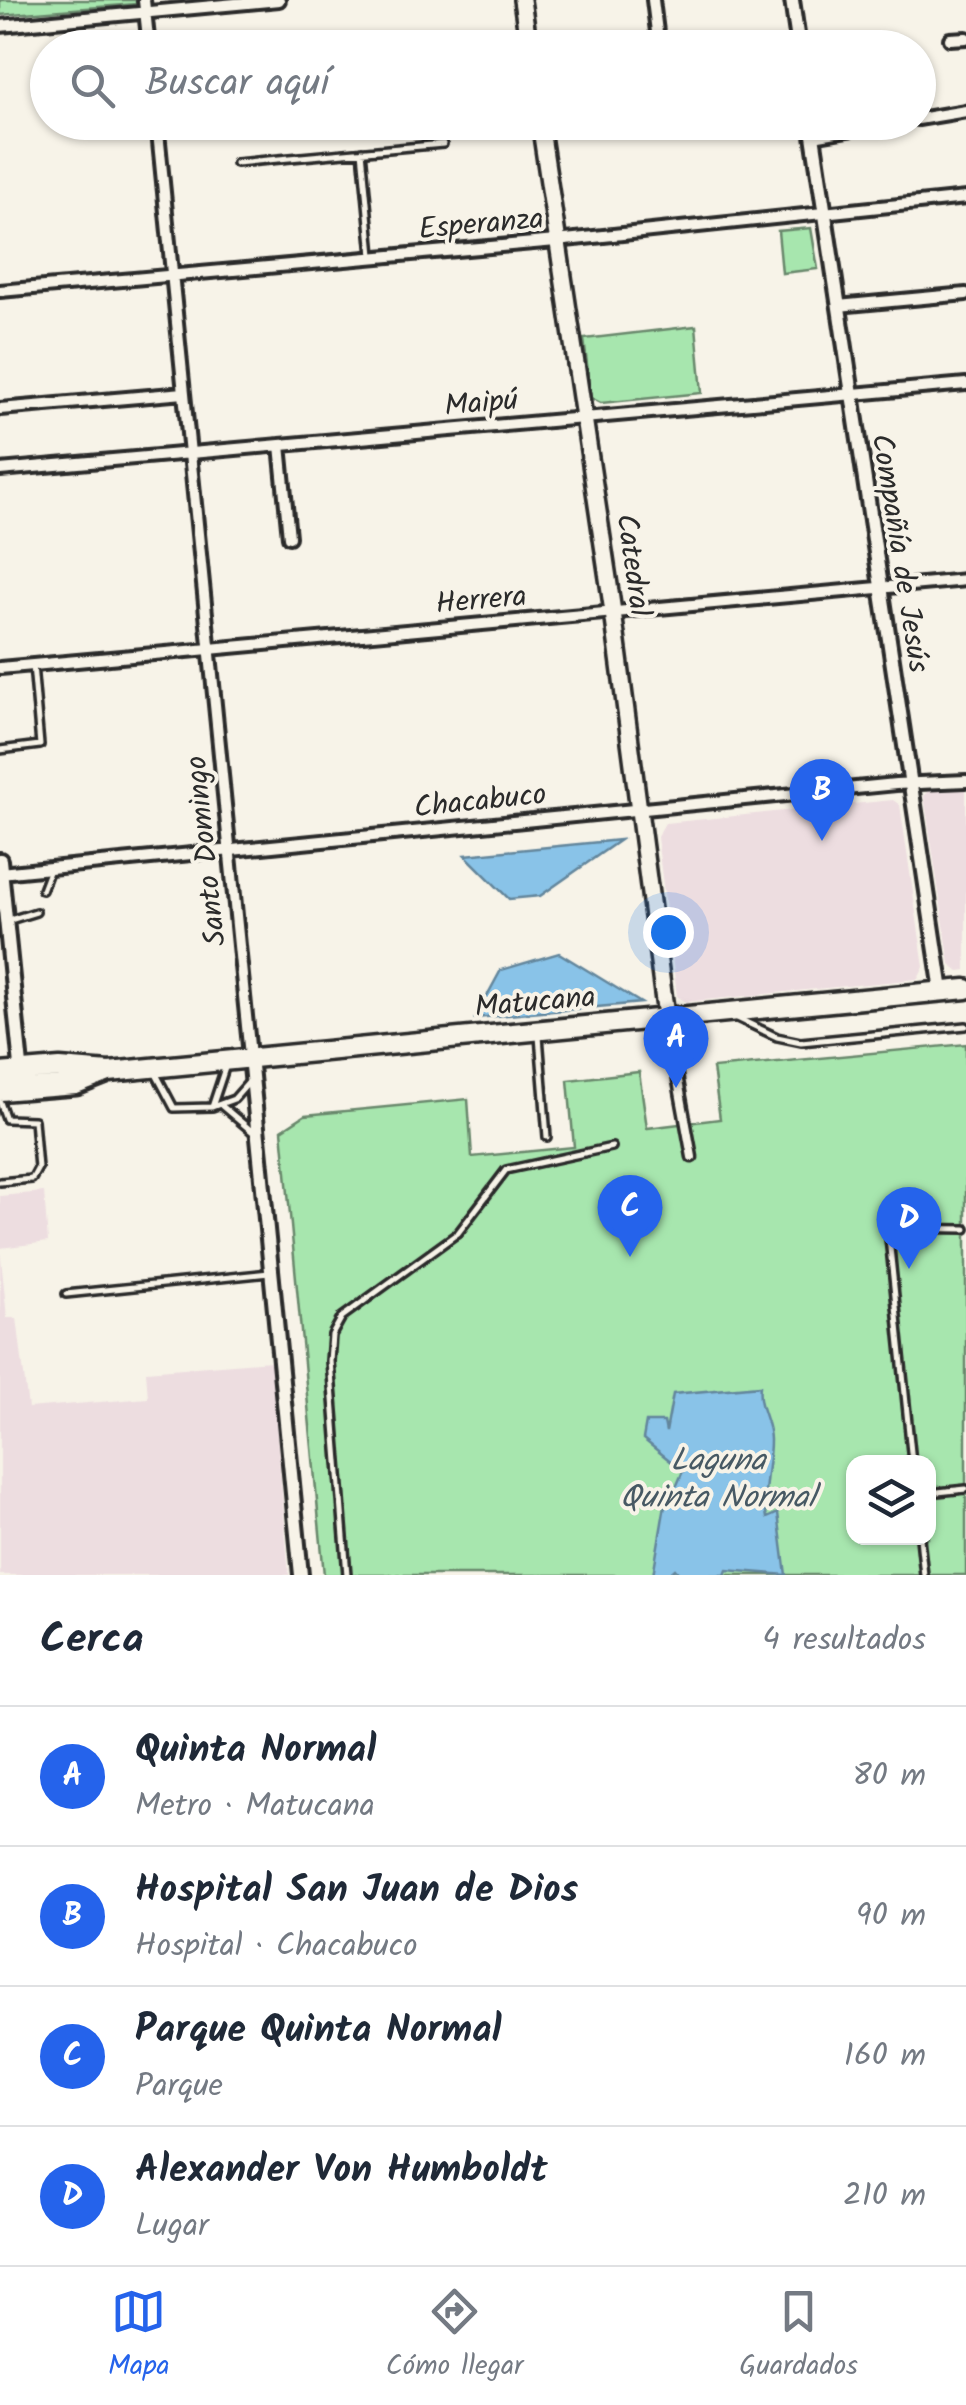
<!DOCTYPE html>
<html lang="es">
<head>
<meta charset="utf-8">
<style>
	body { margin:0; font-family:Kalam,sans-serif; background:#f2f2f3; color:#1f2937 }
	.controls { position:absolute; right:30px; bottom:30px; display:grid; overflow:hidden; border-radius:20px; box-shadow:0 2px 8px #0004 }
	.controls button { width:90px; height:90px; display:grid; place-items:center; padding:0; border:0; border-bottom:2px solid #e0e1e3; background:#fff; color:#1f2937; font:50px sans-serif }
	.you { position:absolute; left:668px; top:932px; width:35px; height:35px; margin:-25px; border:8px solid #fff; border-radius:50%; background:#1a73e8; box-shadow:0 0 0 15px #1a73e833 }
	.badge { display:grid; place-items:center; width:65px; height:65px; border-radius:50%; background:#2563eb; color:#fff; font-size:32px; font-weight:700 }
	.pin { position:absolute; translate:-50% -82px; filter:drop-shadow(0 2px 5px #0008) }
	.pin::after { content:''; position:absolute; top:52px; width:35px; height:30px; background:inherit; clip-path:polygon(0 0,100% 0,50% 100%) }
	.list { margin:0; padding:0; list-style:none }
	h2 { display:flex; justify-content:space-between; align-items:center; height:130px; margin:0; padding:0 40px; font-size:42px }
	h2 small { font-size:32px; font-weight:400; color:#747a83 }
	.list li { display:grid; grid-template-columns:65px 1fr auto; gap:30px; align-items:center; box-sizing:border-box; height:140px; padding:0 40px; border-top:2px solid #e0e1e3 }
	.list b { display:block; font-size:38px; white-space:nowrap }
	.list p { margin:0; font-size:32px; white-space:nowrap; color:#747a83 }
	.list em { font-size:32px; font-style:normal; color:#747a83 }
	.icon { flex:none; width:55px; height:55px; fill:none; stroke:currentColor; stroke-width:2; stroke-linecap:round; stroke-linejoin:round }
	.map { position:relative; flex:none; width:966px; height:1575px; overflow:hidden }
	.search { position:absolute; background:#fff; box-shadow:0 2px 8px #0004; left:30px; right:30px; top:30px; height:110px; display:flex; align-items:center; gap:25px; box-sizing:border-box; padding:0 35px; border-radius:55px; color:#747a83; font-size:38px }
	.sheet { height:690px; background:#fff }
	nav { display:flex; justify-content:space-around; align-items:center; box-sizing:border-box; height:140px; border-top:2px solid #e0e1e3; background:#fff; font-size:28px; color:#747a83 }
	nav a { display:grid; justify-items:center; gap:5px }
	nav .on { color:#2563eb }
	.map>svg:first-child { display:block }
</style>
</head>
<body>
<div class="map">
<svg width="966" height="1575" viewBox="0 0 966 1575">
	<rect width="100%" height="100%" fill="#f7f3e8"/>
	<filter id="ink" filterUnits="userSpaceOnUse"><feTurbulence type="fractalNoise" baseFrequency=".01" numOctaves="2"/><feDisplacementMap in="SourceGraphic" scale="20" xChannelSelector="R" yChannelSelector="G"/><feConvolveMatrix kernelMatrix="1 2 1 2 8 2 1 2 1" color-interpolation-filters="sRGB"/></filter>
	<g filter="url(#ink)">
		<path fill="#eddde0" d="M966 788V970L959 971 950 964 924 796 929 791Z
			M893 800 900 805 924 967 918 979 686 1002 677 996 657 837 665 823Z
			M44 1192 48 1242 0 1248 7 1318H17L28 1408 148 1398 146 1371 271 1361 289 1575H0V1196Z"/>
		<path fill="#a7e6ae" stroke="#69886c" stroke-width="2.5" fill-rule="evenodd" d="M0 0H136V4L0 15Z
			M811 228 818 269 782 273 778 231Z
			M696 326 702 393 601 403 591 398 584 339Z
			M966 1044V1575H324L282 1130 305 1115 468 1099 472 1157 574 1147 568 1080 639 1072 647 1128 720 1119 713 1068ZM854 1462H928V1538H854Z"/>
		<path fill="#89c3e8" stroke="#63869c" stroke-width="2.5" d="M620 840 540 896 509 899 465 855Z
			M559 953 641 1003 475 1018 501 970Z
			M760 1386C757 1407 770 1420 770 1440 770 1468 761 1492 767 1518L778 1513 786 1575 727 1570 725 1575H680L675 1569 668 1575H653L665 1505 660 1504 662 1488 677 1485 683 1471 643 1439 646 1422H664L666 1432 673 1394Z"/>
		<g fill="none" stroke-linecap="round" stroke-linejoin="round">
			<defs>
				<path id="service" d="M362 151 372 255
					M236 163 443 144
					M0 750 40 745 33 665
					M42 890 50 869
					M10 920 36 912
					M735 1017 777 1037 801 1042 966 1026
					M539 1036 547 1137
					M156 1074 174 1108 212 1107 225 1068
					M0 1102 6 1119 34 1120 38 1168 32 1179 0 1182
					M222 1106 254 1133
					M212 1107 234 1099 249 1082
					M66 1294 269 1273
					M912 1462 888 1228 966 1229
					M928 1493 966 1489
					M920 1538 924 1575
					M347 1575 330 1361 332 1335 342 1317 458 1233 506 1170 612 1147"/>
				<path id="pedestrian" d="M667 1021 692 1157"/>
				<path id="minor" d="M144 0 149 48
					M653 0 659 48
					M0 26 279 0
					M950 39 966 38
					M918 119 966 111
					M157 122 250 1056
					M813 136 895 122
					M0 291 556 241 966 198
					M838 306 966 294
					M0 409 184 393
					M280 445 289 537
					M0 470 966 384
					M0 668 966 580
					M0 873 896 784 966 781"/>
				<path id="tertiary" d="M792 0 799 48
					M811 122 942 991
					M0 860 22 1076
					M250 1056 301 1575"/>
				<path id="secondary" d="M522 0 529 48
					M540 122 613 612 666 1016"/>
				<path id="primary" d="M0 1073 60 1068 109 1072 966 989
					M0 1091 76 1085 109 1072"/>
			</defs>
			<use href="#service" stroke="#2b2b2b" stroke-width="12"/>
			<use href="#pedestrian" stroke="#2b2b2b" stroke-width="15"/>
			<use href="#minor" stroke="#2b2b2b" stroke-width="18"/>
			<use href="#tertiary" stroke="#2b2b2b" stroke-width="20"/>
			<use href="#secondary" stroke="#2b2b2b" stroke-width="22"/>
			<use href="#primary" stroke="#2b2b2b" stroke-width="25"/>
			<use href="#service" stroke="#f7f3e8" stroke-width="5"/>
			<use href="#pedestrian" stroke="#f7f3e8" stroke-width="8"/>
			<use href="#minor" stroke="#f7f3e8" stroke-width="10"/>
			<use href="#tertiary" stroke="#f7f3e8" stroke-width="12"/>
			<use href="#secondary" stroke="#f7f3e8" stroke-width="15"/>
			<use href="#primary" stroke="#f7f3e8" stroke-width="18"/>
		</g>
	</g>
	<g text-anchor="middle" stroke-width="8" stroke-linejoin="round" paint-order="stroke">
		<g font-size="30" fill="#2b2b2b" stroke="#f7f3e8">
			<text transform="translate(481 223) rotate(-5)" y="10">Esperanza</text>
			<text transform="translate(481 402) rotate(-5)" y="10">Maipú</text>
			<text transform="translate(901 553) rotate(81)" y="10">Compañía de Jesús</text>
			<text transform="translate(634 565) rotate(82)" y="10">Catedral</text>
			<text transform="translate(481 599) rotate(-5)" y="10">Herrera</text>
			<text transform="translate(480 800) rotate(-6)" y="10">Chacabuco</text>
			<text transform="translate(205 851) rotate(-96)" y="10">Santo Domingo</text>
			<text transform="translate(535 1001) rotate(-5)" y="10">Matucana</text>
		</g>
		<g font-size="32" font-style="italic" fill="#475964" stroke="#f7f3e8">
			<text x="718" y="1470">Laguna<tspan x="718" dy="37">Quinta Normal</tspan></text>
		</g>
	</g>
</svg>
<div class="controls">
<button><svg class="icon" aria-label="layers" viewBox="0 0 24 24"><path d="M12 4l9 5-9 5-9-5zM3 14l9 5 9-5"/></svg></button>
</div>
<div class="you"></div>
<div class="pin badge" style="left:676px;top:1088px">A</div>
<div class="pin badge" style="left:822px;top:841px">B</div>
<div class="pin badge" style="left:630px;top:1257px">C</div>
<div class="pin badge" style="left:909px;top:1269px">D</div>
<div class="search"><svg class="icon" aria-label="search" viewBox="0 0 24 24"><circle cx="10" cy="10" r="6"/><path d="M15 15l6 6"/></svg>Buscar aquí</div>
</div>
<section class="sheet">
<h2>Cerca<small>4 resultados</small></h2>
<ul class="list">
<li><span class="badge">A</span><div><b>Quinta Normal</b><p>Metro · Matucana</p></div><em>80 m</em></li>
<li><span class="badge">B</span><div><b>Hospital San Juan de Dios</b><p>Hospital · Chacabuco</p></div><em>90 m</em></li>
<li><span class="badge">C</span><div><b>Parque Quinta Normal</b><p>Parque</p></div><em>160 m</em></li>
<li><span class="badge">D</span><div><b>Alexander Von Humboldt</b><p>Lugar</p></div><em>210 m</em></li>
</ul>
</section>
<nav>
<a class="on"><svg class="icon" aria-label="map" viewBox="0 0 24 24"><path d="M3 6l6-2 6 2 6-2v14l-6 2-6-2-6 2zM9 4v14M15 6v14"/></svg>Mapa</a>
<a><svg class="icon" aria-label="directions" viewBox="0 0 24 24"><path d="M12 3l9 9-9 9-9-9zM9 14v-3h6M13 9l2 2-2 2"/></svg>Cómo llegar</a>
<a><svg class="icon" aria-label="saved" viewBox="0 0 24 24"><path d="M7 4h10v16l-5-4-5 4z"/></svg>Guardados</a>
</nav>
</body>
</html>
